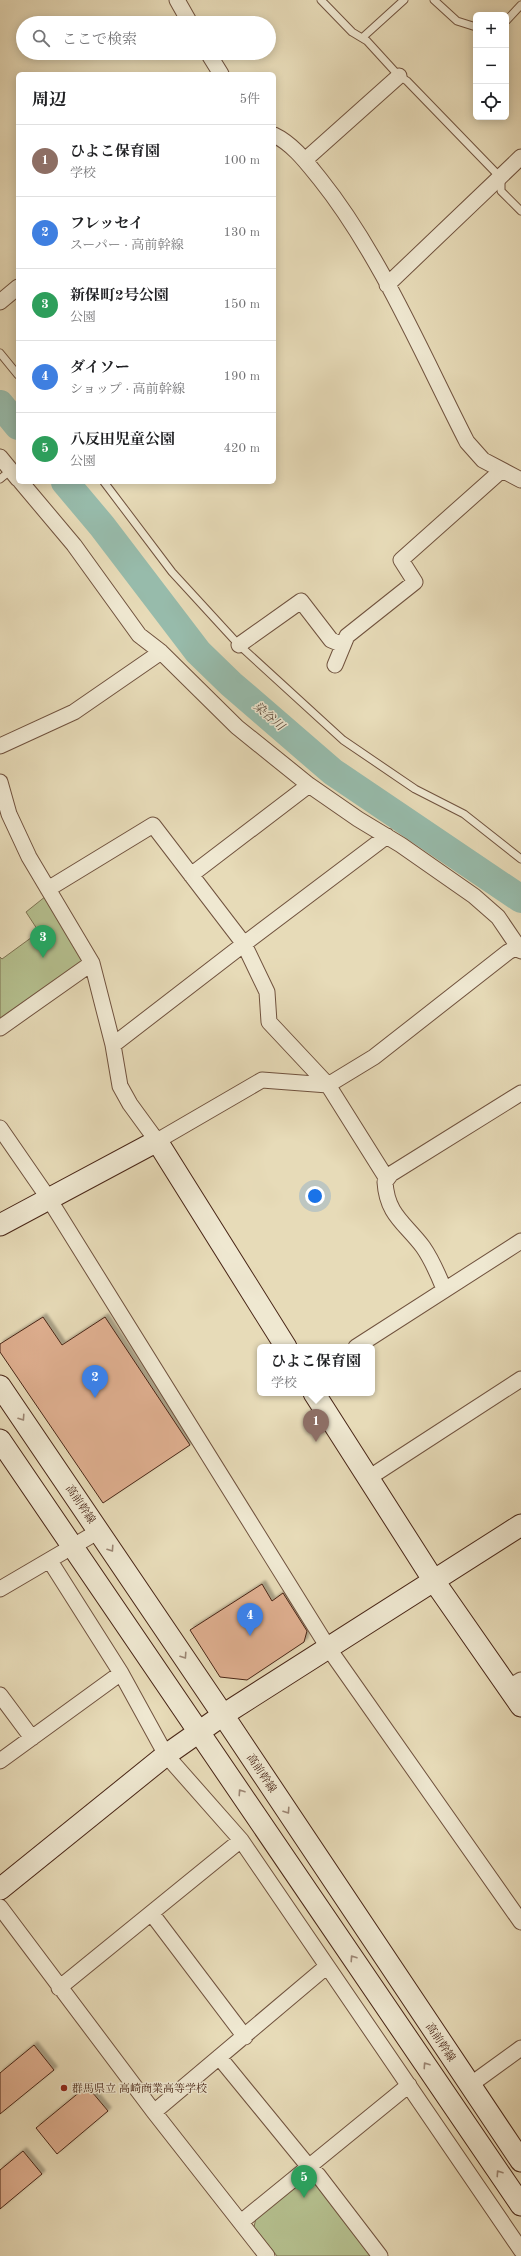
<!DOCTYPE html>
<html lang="ja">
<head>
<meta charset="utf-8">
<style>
	body { margin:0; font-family:"Old Standard TT","Noto Serif JP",serif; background:#f6f6f6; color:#202124 }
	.controls { position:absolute; right:12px; top:12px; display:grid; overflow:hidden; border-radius:6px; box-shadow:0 2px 10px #0003 }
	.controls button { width:36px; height:36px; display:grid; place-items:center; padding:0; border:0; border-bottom:1px solid #e0e0e0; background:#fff; color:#202124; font:20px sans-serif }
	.you { position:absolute; left:315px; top:1196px; width:14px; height:14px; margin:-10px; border:3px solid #fff; border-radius:50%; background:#1a73e8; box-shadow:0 0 0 6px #1a73e833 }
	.badge { display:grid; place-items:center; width:26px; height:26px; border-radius:50%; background:#db2777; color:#fff; font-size:13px; font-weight:700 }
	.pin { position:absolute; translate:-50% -33px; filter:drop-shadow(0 1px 2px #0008) }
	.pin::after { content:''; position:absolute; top:21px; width:14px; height:12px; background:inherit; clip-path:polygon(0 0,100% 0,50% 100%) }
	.popup { position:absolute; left:257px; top:1344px; width:118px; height:52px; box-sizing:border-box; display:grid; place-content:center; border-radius:6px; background:#fff; filter:drop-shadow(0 1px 3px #0005); font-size:13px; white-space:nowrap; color:#757577 }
	.popup b { font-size:15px; color:#202124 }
	.popup::after { content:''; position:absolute; left:50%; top:100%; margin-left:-8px; border:8px solid transparent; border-top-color:#fff }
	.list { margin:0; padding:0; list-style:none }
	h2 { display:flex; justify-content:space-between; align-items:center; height:52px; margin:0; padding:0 16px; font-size:17px }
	h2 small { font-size:13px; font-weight:400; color:#757577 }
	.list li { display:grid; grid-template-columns:26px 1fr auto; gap:12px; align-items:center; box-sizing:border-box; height:72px; padding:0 16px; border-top:1px solid #e0e0e0 }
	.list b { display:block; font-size:15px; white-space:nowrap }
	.list p { margin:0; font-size:13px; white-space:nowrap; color:#757577 }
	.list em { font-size:13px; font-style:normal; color:#757577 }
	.icon { flex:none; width:22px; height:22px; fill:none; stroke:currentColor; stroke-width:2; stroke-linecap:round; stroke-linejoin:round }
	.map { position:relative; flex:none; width:521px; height:2256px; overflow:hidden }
	.search { position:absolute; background:#fff; box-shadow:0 2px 10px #0003; left:16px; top:16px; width:260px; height:44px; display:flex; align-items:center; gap:10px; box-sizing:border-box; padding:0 14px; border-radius:22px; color:#757577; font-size:15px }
	.panel { position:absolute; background:#fff; box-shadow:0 2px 10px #0003; left:16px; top:72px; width:260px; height:412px; border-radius:6px }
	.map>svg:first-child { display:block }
</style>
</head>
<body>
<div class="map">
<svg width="521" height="2256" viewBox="0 0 521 2256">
	<defs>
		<filter id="shadow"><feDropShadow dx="3.5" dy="-3.5" stdDeviation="1" flood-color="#0004"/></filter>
	</defs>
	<rect width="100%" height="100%" fill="#e7dbb8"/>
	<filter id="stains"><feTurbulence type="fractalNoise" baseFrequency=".005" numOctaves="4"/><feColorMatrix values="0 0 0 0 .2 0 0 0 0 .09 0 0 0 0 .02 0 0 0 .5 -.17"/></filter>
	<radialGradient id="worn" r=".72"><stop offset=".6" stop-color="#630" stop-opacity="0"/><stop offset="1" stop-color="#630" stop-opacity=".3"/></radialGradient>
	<path fill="#b5c08f" stroke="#7e7252" d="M46 896 84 960 0 1019V957L2 959 39 932 26 912Z
		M306 2177 312 2178 373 2256H277L254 2227 256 2218Z"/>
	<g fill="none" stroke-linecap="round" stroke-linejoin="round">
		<path stroke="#97bbab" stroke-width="28" d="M0 404 18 426
			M65 482 102 526 198 652 231 684 333 772 521 899"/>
	</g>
	<path fill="#e0b091" stroke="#482516" filter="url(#shadow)" d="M43 1317 62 1345 105 1317 190 1445 103 1503 0 1352V1344Z
		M262 1584 272 1601 283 1593 307 1631 304 1642 247 1680 220 1677 190 1630Z
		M34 2045 54 2070 0 2114V2073Z
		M87 2086 108 2111 57 2154 36 2128Z
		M23 2151 42 2174 0 2209V2170Z"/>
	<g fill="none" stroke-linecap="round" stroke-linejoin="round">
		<defs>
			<path id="lane" d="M321 0 352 32 367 41 399 76 407 81 501 178V191L521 211
				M434 0 457 21 476 27
				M506 21 521 5
				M362 38 404 0
				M0 353 18 375
				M0 479 11 470
				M104 482 172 572 239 645 343 740 415 789 464 814 521 859"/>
			<path id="street" d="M177 0 190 23
				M208 53 221 74
				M274 135C293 144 307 163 320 179 380 254 423 356 467 442L483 460 521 480
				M305 160 399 76
				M387 285 521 157
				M0 302 18 287
				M0 457 18 479
				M21 482 74 545 139 635 161 652 237 727 309 785 358 819 401 845 474 896 498 917 521 951
				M239 645 301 601 331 640 343 645
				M335 665 347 636 415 582 401 560 502 470
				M0 746 74 712 161 652
				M0 782 9 814 29 857 92 963 113 1045 120 1086 130 1104 157 1141 262 1080 328 1085 374 1057 508 952 521 945
				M387 836 244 944 267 992 269 1022 328 1085 387 1179
				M191 875 309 785
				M48 889 153 825 244 944 113 1045
				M0 1028 92 963
				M0 1128 49 1199 329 1649 521 1922
				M444 1289C438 1274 432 1260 423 1247 405 1223 387 1215 385 1182L391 1174 521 1093
				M356 1347 521 1241
				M367 1479 521 1379
				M50 1561 121 1673 166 1755 241 1840 521 2250
				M0 1589 99 1531
				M507 1688 521 1680
				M0 1695 32 1738
				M0 1761 121 1673
				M0 1907 154 2112 267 2256
				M152 1914 245 2037
				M59 1988 241 1840
				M219 2057 309 2167 318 2175 380 2256
				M470 2085 521 2048
				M154 2112 326 1967
				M241 2222 409 2085"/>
			<path id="secondary" d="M0 1225 157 1141 286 1347
				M0 1386 223 1715 521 2161
				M314 1393 434 1581 521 1706
				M0 1440 521 2205
				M0 1889 166 1755 223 1715 521 1525"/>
		</defs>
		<use href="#lane" stroke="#70523e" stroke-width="9"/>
		<use href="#street" stroke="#70523e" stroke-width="17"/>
		<use href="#secondary" stroke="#482516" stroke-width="23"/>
		<use href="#lane" stroke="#efe8d1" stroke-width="7"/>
		<use href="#street" stroke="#efe8d1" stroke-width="15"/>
		<use href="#secondary" stroke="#efe8d1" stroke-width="21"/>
	</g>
	<defs><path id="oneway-chevron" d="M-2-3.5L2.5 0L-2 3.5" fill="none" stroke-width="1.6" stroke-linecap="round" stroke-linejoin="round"/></defs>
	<g stroke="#9c8674">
		<use href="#oneway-chevron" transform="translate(22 1418) rotate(56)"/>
		<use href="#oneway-chevron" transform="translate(111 1549) rotate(56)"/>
		<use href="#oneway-chevron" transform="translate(184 1656) rotate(56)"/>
		<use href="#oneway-chevron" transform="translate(241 1792) rotate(-124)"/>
		<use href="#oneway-chevron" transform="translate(287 1811) rotate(56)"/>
		<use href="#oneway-chevron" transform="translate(353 1958) rotate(-124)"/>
		<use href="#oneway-chevron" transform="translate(426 2065) rotate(-124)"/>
		<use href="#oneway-chevron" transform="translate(499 2173) rotate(-124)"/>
	</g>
	<circle fill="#8f2418" stroke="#efe8d1" stroke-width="1.5" cx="64" cy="2088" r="4"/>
	<g text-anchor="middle" stroke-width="3" stroke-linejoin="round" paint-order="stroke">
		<g font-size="11" fill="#482516" stroke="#efe8d1">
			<text transform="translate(81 1504) rotate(56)" y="4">高前幹線</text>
			<text transform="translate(262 1773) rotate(56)" y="4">高前幹線</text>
			<text transform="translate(441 2042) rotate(56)" y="4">高前幹線</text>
		</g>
		<g font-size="11" fill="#482516" stroke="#efe8d1" text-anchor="start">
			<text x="72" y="2092">群馬県立 高崎商業高等学校</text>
		</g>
		<g font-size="12" font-style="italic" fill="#5c4a3b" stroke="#efe8d1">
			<text transform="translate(269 716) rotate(41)" y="4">染谷川</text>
		</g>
	</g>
	<rect width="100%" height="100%" filter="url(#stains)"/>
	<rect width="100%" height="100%" fill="url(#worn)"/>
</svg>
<div class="controls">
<button>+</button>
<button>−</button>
<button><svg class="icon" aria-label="locate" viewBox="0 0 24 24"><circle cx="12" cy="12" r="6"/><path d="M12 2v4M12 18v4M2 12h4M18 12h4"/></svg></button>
</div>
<div class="you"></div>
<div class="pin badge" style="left:316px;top:1442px;background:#8d6e63">1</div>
<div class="popup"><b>ひよこ保育園</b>学校</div>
<div class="pin badge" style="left:95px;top:1398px;background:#3f7fe0">2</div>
<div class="pin badge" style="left:43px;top:958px;background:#2e9e5b">3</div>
<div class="pin badge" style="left:250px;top:1636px;background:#3f7fe0">4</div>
<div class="pin badge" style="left:304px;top:2198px;background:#2e9e5b">5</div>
<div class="search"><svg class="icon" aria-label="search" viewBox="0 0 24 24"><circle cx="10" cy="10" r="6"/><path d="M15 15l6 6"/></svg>ここで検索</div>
<section class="panel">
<h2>周辺<small>5件</small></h2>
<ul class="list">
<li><span class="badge" style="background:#8d6e63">1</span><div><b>ひよこ保育園</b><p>学校</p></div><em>100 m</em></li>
<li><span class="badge" style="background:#3f7fe0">2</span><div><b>フレッセイ</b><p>スーパー · 高前幹線</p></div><em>130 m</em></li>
<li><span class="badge" style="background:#2e9e5b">3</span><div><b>新保町2号公園</b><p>公園</p></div><em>150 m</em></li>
<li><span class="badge" style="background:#3f7fe0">4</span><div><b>ダイソー</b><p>ショップ · 高前幹線</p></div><em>190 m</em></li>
<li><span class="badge" style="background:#2e9e5b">5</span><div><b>八反田児童公園</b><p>公園</p></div><em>420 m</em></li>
</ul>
</section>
</div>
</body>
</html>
